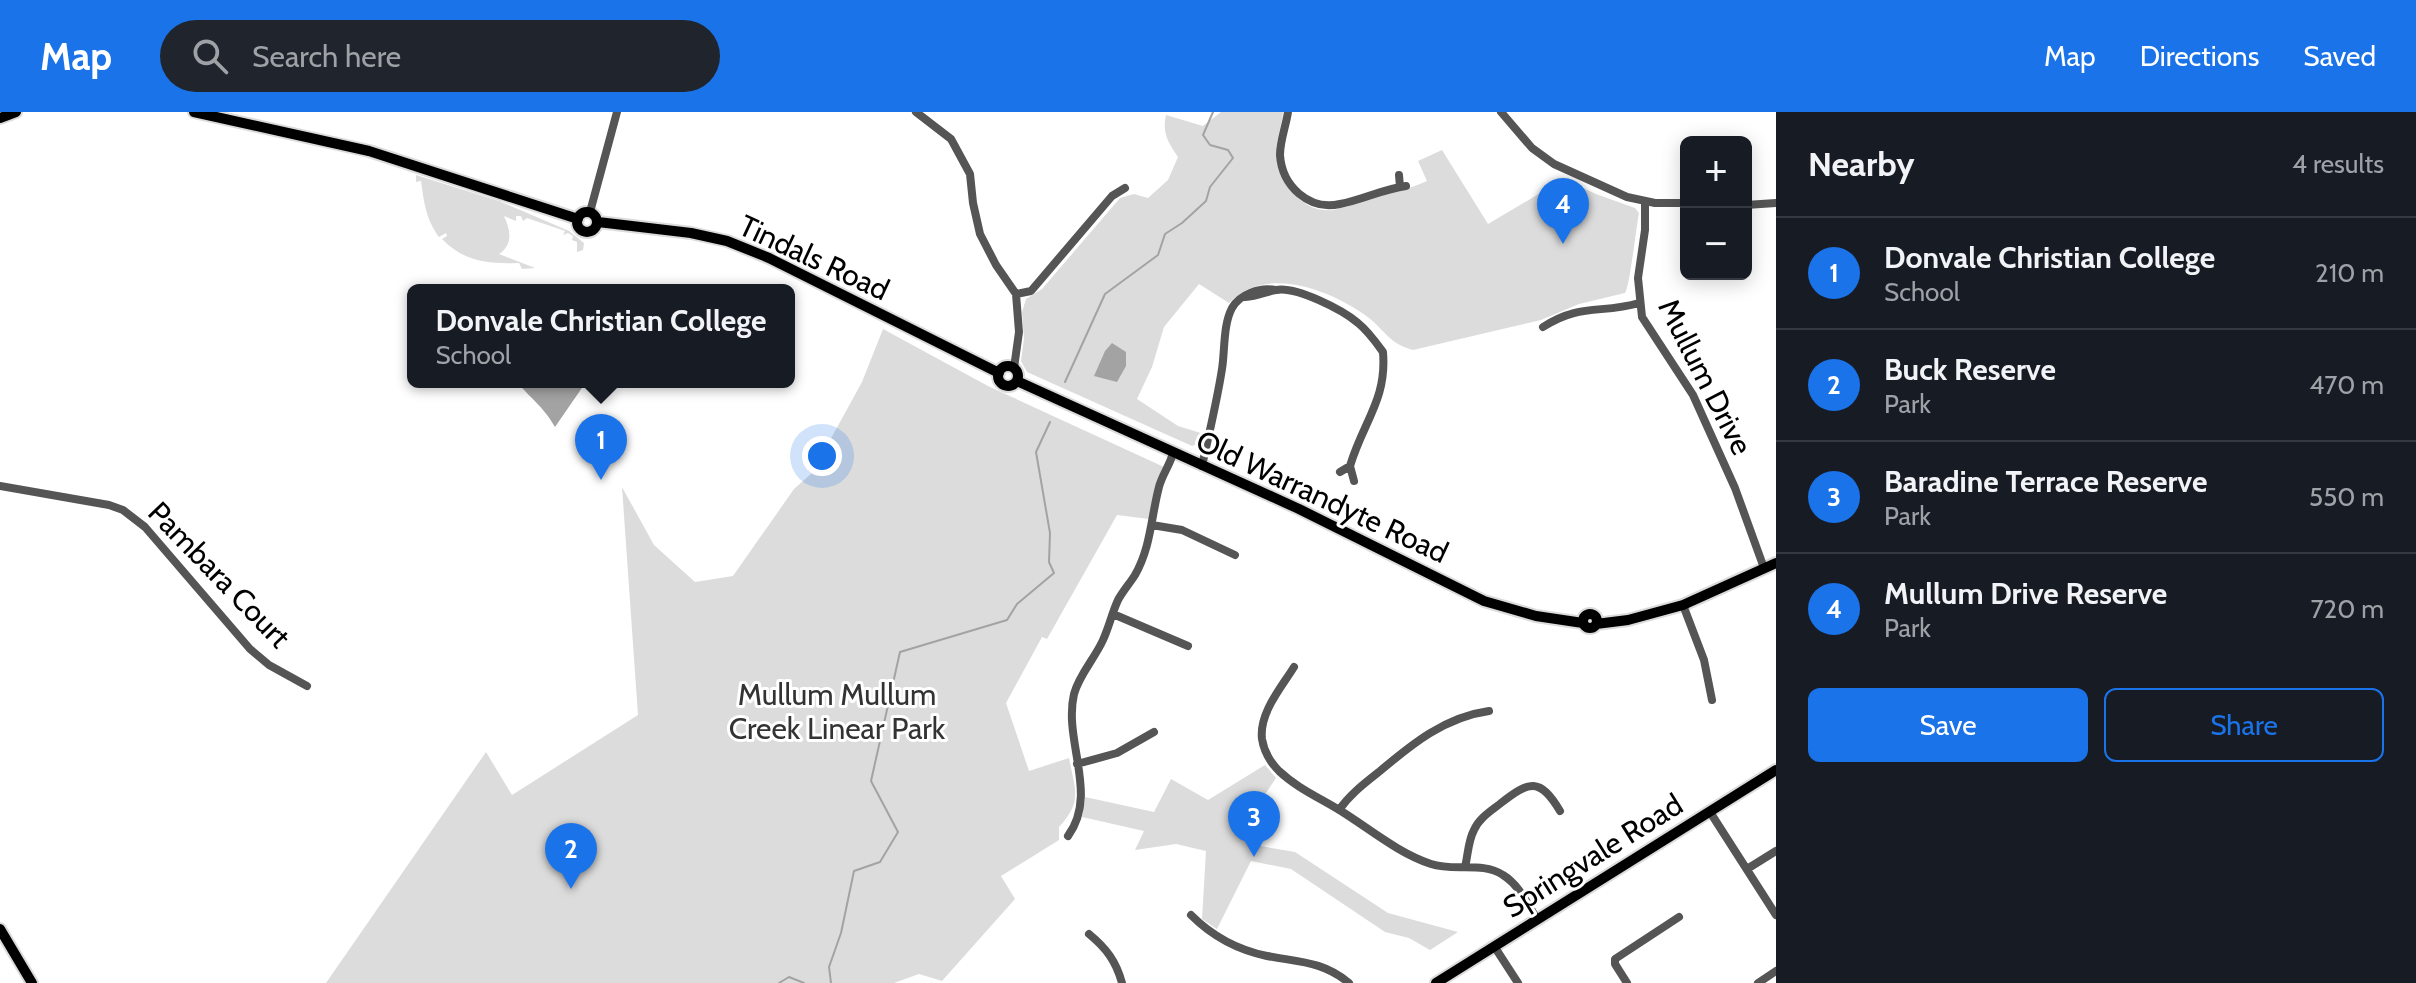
<!DOCTYPE html>
<html lang="en">
<head>
<meta charset="utf-8">
<style>
	body { margin:0; font-family:Cabin,sans-serif; background:#20242c; color:#f1f3f6 }
	.controls { position:absolute; right:24px; top:24px; display:grid; overflow:hidden; border-radius:12px; box-shadow:0 4px 20px #0003 }
	.controls button { width:72px; height:72px; display:grid; place-items:center; padding:0; border:0; border-bottom:2px solid #363941; background:#171b24; color:#f1f3f6; font:40px sans-serif }
	.you { position:absolute; left:822px; top:344px; width:28px; height:28px; margin:-20px; border:6px solid #fff; border-radius:50%; background:#1a73e8; box-shadow:0 0 0 12px #1a73e833 }
	.badge { display:grid; place-items:center; width:52px; height:52px; border-radius:50%; background:#1a73e8; color:#fff; font-size:26px; font-weight:700 }
	.pin { position:absolute; translate:-50% -66px; filter:drop-shadow(0 2px 4px #0008) }
	.pin::after { content:''; position:absolute; top:42px; width:28px; height:24px; background:inherit; clip-path:polygon(0 0,100% 0,50% 100%) }
	.popup { position:absolute; left:407px; top:172px; width:388px; height:104px; box-sizing:border-box; display:grid; place-content:center; border-radius:12px; background:#171b24; filter:drop-shadow(0 2px 6px #0005); font-size:26px; white-space:nowrap; color:#9ea1a6 }
	.popup b { font-size:30px; color:#f1f3f6 }
	.popup::after { content:''; position:absolute; left:50%; top:100%; margin-left:-16px; border:16px solid transparent; border-top-color:#171b24 }
	.list { margin:0; padding:0; list-style:none }
	h2 { display:flex; justify-content:space-between; align-items:center; height:104px; margin:0; padding:0 32px; font-size:34px }
	h2 small { font-size:26px; font-weight:400; color:#9ea1a6 }
	.list li { display:grid; grid-template-columns:52px 1fr auto; gap:24px; align-items:center; box-sizing:border-box; height:112px; padding:0 32px; border-top:2px solid #363941 }
	.list b { display:block; font-size:30px; white-space:nowrap }
	.list p { margin:0; font-size:26px; white-space:nowrap; color:#9ea1a6 }
	.list em { font-size:26px; font-style:normal; color:#9ea1a6 }
	.actions { display:flex; gap:16px; padding:24px 32px }
	.actions a { flex:1; padding:18px 0; border:2px solid #1a73e8; border-radius:12px; text-align:center; font-size:28px; color:#1a73e8 }
	.actions .main { background:#1a73e8; color:#fff }
	.icon { flex:none; width:44px; height:44px; fill:none; stroke:currentColor; stroke-width:2; stroke-linecap:round; stroke-linejoin:round }
	.map { position:relative; flex:none; width:1776px; height:871px; overflow:hidden }
	header { display:flex; align-items:center; gap:48px; box-sizing:border-box; height:112px; padding:0 40px; background:#1a73e8; color:#fff }
	header strong { font-size:38px }
	nav { display:flex; gap:44px; margin-inline-start:auto; font-size:28px }
	.search { width:560px; height:72px; background:#20242c; display:flex; align-items:center; gap:20px; box-sizing:border-box; padding:0 28px; border-radius:44px; color:#9ea1a6; font-size:30px }
	main { display:flex }
	aside { flex:1; background:#171b24 }
	.map>svg:first-child { display:block }
</style>
</head>
<body>
<header>
<strong>Map</strong>
<div class="search"><svg class="icon" aria-label="search" viewBox="0 0 24 24"><circle cx="10" cy="10" r="6"/><path d="M15 15l6 6"/></svg>Search here</div>
<nav><a>Map</a><a>Directions</a><a>Saved</a></nav>
</header>
<main>
<div class="map">
<svg width="1776" height="871" viewBox="0 0 1776 871">
	<rect width="100%" height="100%" fill="#fff"/>
	<path fill="#dcdcdc" d="M1221 0H1283C1282 14 1275 29 1277 43 1282 71 1300 101 1333 98 1345 96 1356 90 1368 87 1389 81 1408 78 1427 69L1418 49 1442 38 1488 112 1564 67 1596 82 1635 96 1639 101C1636 116 1630 173 1625 181L1579 192 1541 208 1413 238C1387 231 1384 216 1365 203 1328 177 1265 153 1229 191L1199 172 1164 215 1152 255 1137 287 1178 314 1204 322 1199 331 1192 334 1027 260 1021 249 1024 226 1022 200 1026 187 1042 177 1120 86 1134 82 1148 86 1168 68 1178 45C1168 30 1162 21 1166 3L1203 14Z
		M416 63 499 89 569 119 584 131 583 138 577 140V130L572 128 573 124 568 121 563 123 565 119 527 106 523 109 521 104H516V109L504 104C510 117 514 132 499 142L535 156 522 157 519 151C489 152 464 150 442 127L447 124 446 121 439 125C426 107 424 91 421 69L416 70Z
		M883 217 988 274 1164 355 1149 407 1117 403 1047 527 1042 525 1006 591 1029 659 1069 646C1075 678 1083 689 1059 715V728L1001 764 1015 787 942 869 919 862 894 871H326L486 640 512 683 638 603 622 375 654 433 695 470 733 464 794 377 812 361 862 270Z
		M1265 653 1276 666 1247 709 1260 734 1295 740 1388 801 1458 820 1430 838 1409 826 1385 820 1291 757 1251 749 1217 817 1202 807 1206 739 1176 732 1135 738 1144 719 1082 705 1085 685 1154 700 1171 667 1208 688Z"/>
	<path fill="#a3a3a3" d="M1112 231 1126 240V254L1117 270 1094 264 1105 239Z
		M517 270H586L555 315C543 294 532 288 517 270Z"/>
	<g fill="none" stroke-linecap="round" stroke-linejoin="round">
		<path stroke="#a3a3a3" stroke-width="2" d="M1065 270 1105 182 1158 143 1165 122 1182 111 1206 89 1210 75 1233 46 1228 38 1210 33 1203 23 1213 0
			M779 871 789 865 804 871
			M831 871 829 855 841 821 854 759 880 750 898 720 871 669 900 540 1007 508 1017 492 1054 461 1049 450 1050 421 1036 340 1050 310"/>
		<defs>
			<path id="major" d="M194 0 369 39 578 107
				M0 6 16 0
				M577 110a10 10 0 1 1 20 0a10 10 0 1 1-20 0Z
				M598 110 691 121 727 129 769 146 999 261
				M998 264a10 10 0 1 1 20 0a10 10 0 1 1-20 0Z
				M1017 269 1299 397 1484 489 1536 504 1583 511
				M1583 509a7 7 0 1 1 14 0a7 7 0 1 1-14 0Z
				M1596 512 1628 508 1683 493 1776 451
				M0 817 32 871
				M1436 871 1776 658"/>
		</defs>
		<use href="#major" stroke="#dbdbdb" stroke-width="14"/>
		<path stroke="#555" stroke-width="8" d="M916 0 951 27 970 62 973 91 980 122 996 153 1016 182 1019 220 1014 256
			M1288 0C1286 14 1280 28 1280 43 1282 74 1309 99 1340 92 1362 88 1383 77 1406 74
			M1501 0 1532 36 1554 52 1627 85 1655 91H1686
			M1399 63 1400 75
			M1645 89V118L1638 166 1642 205 1693 283 1735 376 1764 456
			M1746 93 1776 91
			M590 100 617 0
			M1016 182 1031 179 1112 84 1125 76
			M1245 185C1259 184 1264 180 1276 178 1296 174 1343 198 1358 211 1368 219 1375 229 1383 240 1387 288 1363 310 1350 354
			M1543 215C1580 191 1601 202 1639 191
			M1202 354C1209 322 1217 289 1222 257 1225 238 1223 213 1232 196 1240 182 1260 175 1275 178
			M1340 360 1350 354 1354 369
			M0 374 109 393 123 398 145 415 250 537 269 553 307 574
			M1152 413 1182 418 1235 443
			M1683 493 1704 548 1712 588
			M1113 502 1188 534
			M1294 555C1281 576 1259 601 1262 627 1264 640 1270 650 1279 659 1297 676 1320 686 1341 699 1370 717 1398 741 1431 752 1454 760 1482 749 1503 763 1519 773 1527 791 1537 807
			M1077 652 1117 641 1154 620
			M1339 698C1350 682 1365 671 1380 659 1412 632 1445 605 1489 599
			M1710 700 1776 803
			M1068 724C1099 682 1063 629 1074 582 1079 563 1095 546 1103 528 1109 515 1112 501 1118 488 1123 479 1130 471 1135 463 1151 435 1151 405 1159 375 1162 363 1170 353 1173 341
			M1465 755C1468 743 1468 729 1474 718 1479 706 1491 699 1501 691 1529 669 1540 665 1560 699
			M1747 757 1776 739
			M1191 803C1212 824 1238 838 1267 844 1298 850 1323 849 1349 871
			M1089 822C1106 836 1116 849 1122 871
			M1494 834 1518 871
			M1627 871 1615 852V847L1679 805
			M1758 871 1776 859"/>
		<use href="#major" stroke="#000" stroke-width="10"/>
	</g>
	<g text-anchor="middle" stroke-width="6" stroke-linejoin="round" paint-order="stroke">
		<g font-size="30" fill="#000" stroke="#fff">
			<text transform="translate(814 146) rotate(25)" y="10">Tindals Road</text>
			<text transform="translate(1705 265) rotate(63)" y="10">Mullum Drive</text>
			<text transform="translate(1322 385) rotate(25)" y="10">Old Warrandyte Road</text>
			<text transform="translate(219 463) rotate(46)" y="10">Pambara Court</text>
			<text transform="translate(1593 744) rotate(-32)" y="10">Springvale Road</text>
		</g>
		<g font-size="30" fill="#333" stroke="#fff">
			<text x="837" y="593">Mullum Mullum<tspan x="837" dy="34">Creek Linear Park</tspan></text>
		</g>
	</g>
</svg>
<div class="controls">
<button>+</button>
<button>−</button>
</div>
<div class="you"></div>
<div class="pin badge" style="left:601px;top:368px">1</div>
<div class="popup"><b>Donvale Christian College</b>School</div>
<div class="pin badge" style="left:571px;top:777px">2</div>
<div class="pin badge" style="left:1254px;top:745px">3</div>
<div class="pin badge" style="left:1563px;top:132px">4</div>
</div>
<aside>
<h2>Nearby<small>4 results</small></h2>
<ul class="list">
<li><span class="badge">1</span><div><b>Donvale Christian College</b><p>School</p></div><em>210 m</em></li>
<li><span class="badge">2</span><div><b>Buck Reserve</b><p>Park</p></div><em>470 m</em></li>
<li><span class="badge">3</span><div><b>Baradine Terrace Reserve</b><p>Park</p></div><em>550 m</em></li>
<li><span class="badge">4</span><div><b>Mullum Drive Reserve</b><p>Park</p></div><em>720 m</em></li>
</ul>
<div class="actions"><a class="main">Save</a><a>Share</a></div>
</aside>
</main>
</body>
</html>
